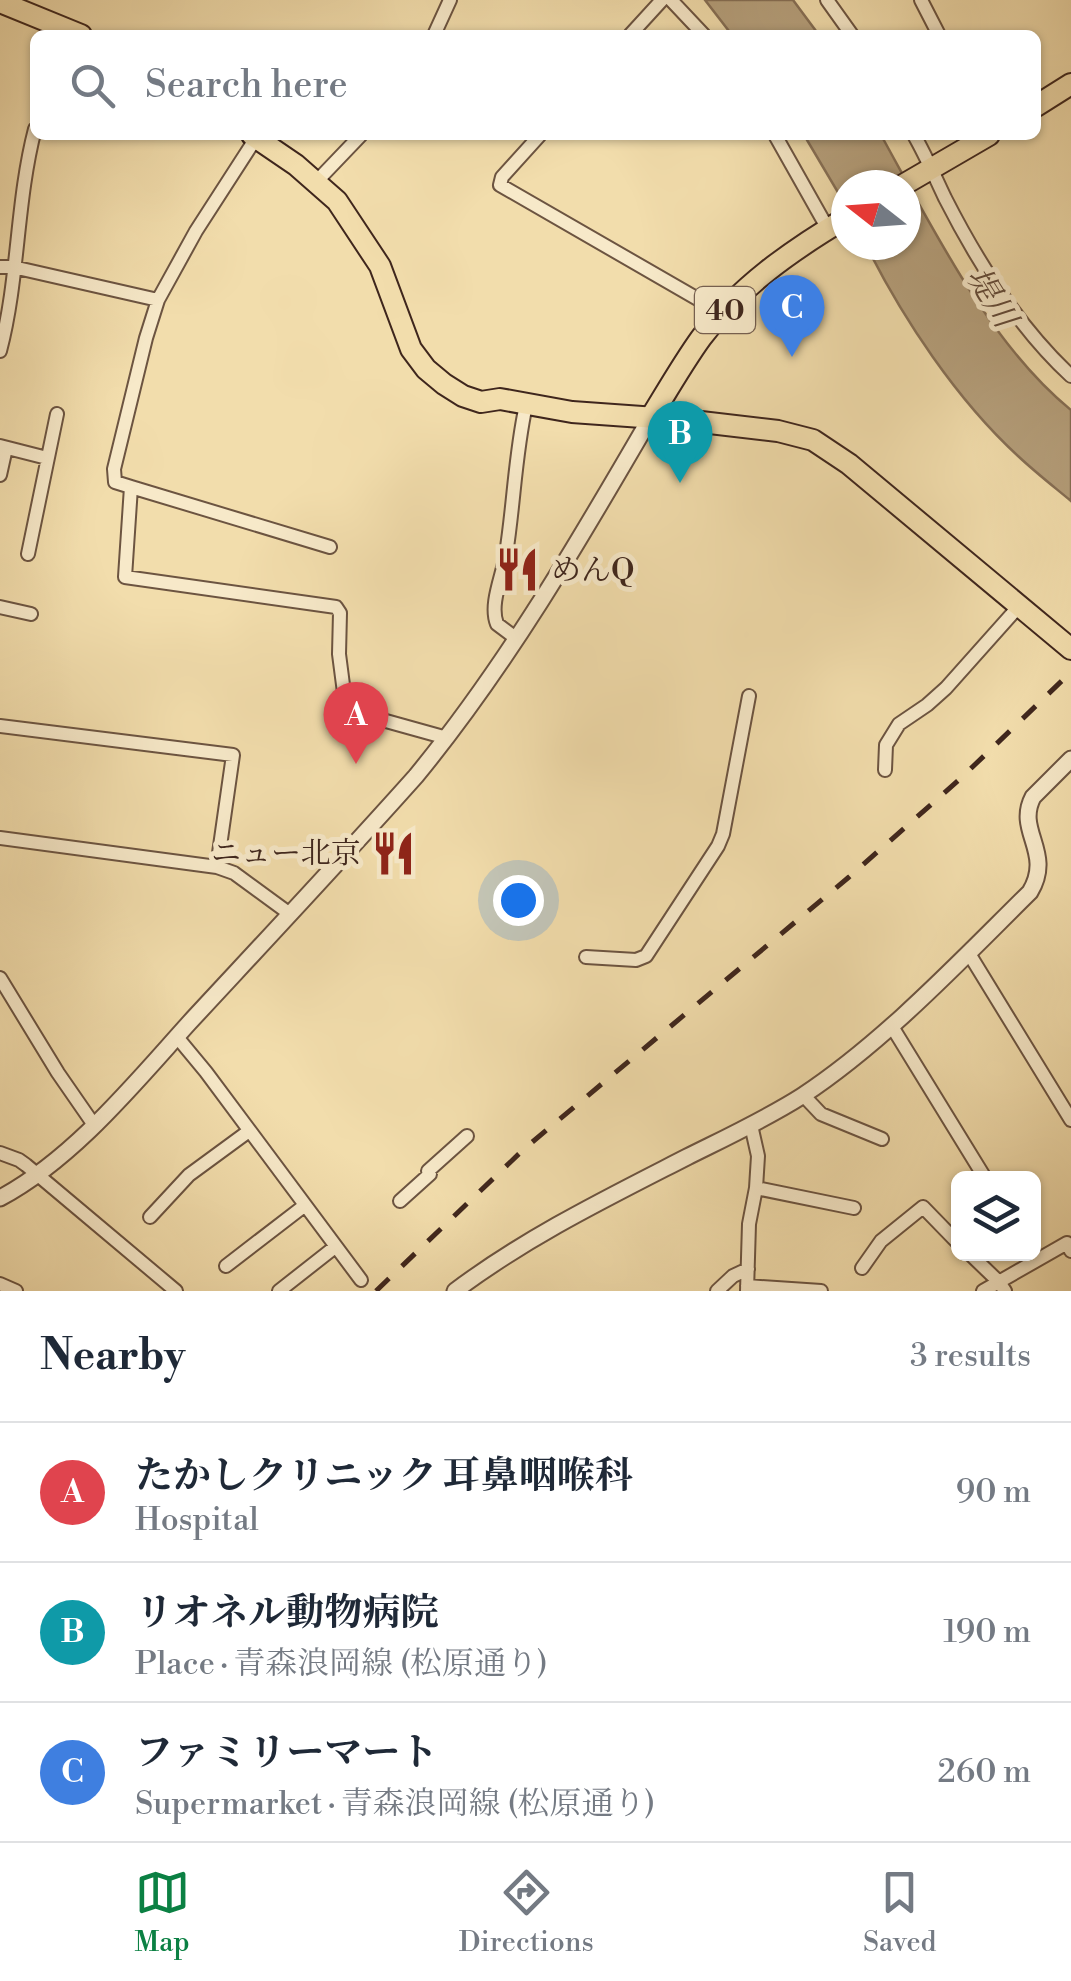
<!DOCTYPE html>
<html lang="en">
<head>
<meta charset="utf-8">
<style>
	body { margin:0; font-family:"Libre Bodoni","Noto Serif JP",serif; background:#f6f6f7; color:#1f2937 }
	.controls { position:absolute; right:30px; bottom:30px; display:grid; overflow:hidden; border-radius:15px; box-shadow:0 2px 8px #0004 }
	.controls button { width:90px; height:90px; display:grid; place-items:center; padding:0; border:0; border-bottom:2px solid #e0e1e3; background:#fff; color:#1f2937; font:50px sans-serif }
	.compass { position:absolute; left:831px; top:170px; width:90px; height:90px; border-radius:50%; background:#fff; box-shadow:0 2px 8px #0004; rotate:287deg }
	.you { position:absolute; left:518px; top:900px; width:35px; height:35px; margin:-25px; border:8px solid #fff; border-radius:50%; background:#1a73e8; box-shadow:0 0 0 15px #1a73e833 }
	.badge { display:grid; place-items:center; width:65px; height:65px; border-radius:50%; background:#0b8043; color:#fff; font-size:32px; font-weight:700 }
	.pin { position:absolute; translate:-50% -82px; filter:drop-shadow(0 2px 5px #0008) }
	.pin::after { content:''; position:absolute; top:52px; width:35px; height:30px; background:inherit; clip-path:polygon(0 0,100% 0,50% 100%) }
	.list { margin:0; padding:0; list-style:none }
	h2 { display:flex; justify-content:space-between; align-items:center; height:130px; margin:0; padding:0 40px; font-size:42px }
	h2 small { font-size:32px; font-weight:400; color:#747a83 }
	.list li { display:grid; grid-template-columns:65px 1fr auto; gap:30px; align-items:center; box-sizing:border-box; height:140px; padding:0 40px; border-top:2px solid #e0e1e3 }
	.list b { display:block; font-size:38px; white-space:nowrap }
	.list p { margin:0; font-size:32px; white-space:nowrap; color:#747a83 }
	.list em { font-size:32px; font-style:normal; color:#747a83 }
	.icon { flex:none; width:55px; height:55px; fill:none; stroke:currentColor; stroke-width:2; stroke-linecap:round; stroke-linejoin:round }
	.map { position:relative; flex:none; width:1071px; height:1291px; overflow:hidden }
	.search { position:absolute; background:#fff; box-shadow:0 2px 8px #0004; left:30px; right:30px; top:30px; height:110px; display:flex; align-items:center; gap:25px; box-sizing:border-box; padding:0 35px; border-radius:15px; color:#747a83; font-size:38px }
	.sheet { height:550px; background:#fff }
	nav { display:flex; justify-content:space-around; align-items:center; box-sizing:border-box; height:140px; border-top:2px solid #e0e1e3; background:#fff; font-size:28px; color:#747a83 }
	nav a { display:grid; justify-items:center; gap:5px }
	nav .on { color:#0b8043 }
	.map>svg:first-child { display:block }
</style>
</head>
<body>
<div class="map">
<svg width="1071" height="1291" viewBox="0 0 1071 1291">
	<rect width="100%" height="100%" fill="#f2ddac"/>
	<filter id="stains"><feTurbulence type="fractalNoise" baseFrequency=".002" numOctaves="4"/><feColorMatrix values="0 0 0 0 .2 0 0 0 0 .09 0 0 0 0 .02 0 0 0 .5 -.17"/></filter>
	<radialGradient id="worn" r=".72"><stop offset=".6" stop-color="#630" stop-opacity="0"/><stop offset="1" stop-color="#630" stop-opacity=".3"/></radialGradient>
	<path fill="#b59f7b" stroke="#866f55" stroke-width="2.5" d="M705 0H793L819 35H732Z
		M804 135H881C932 227 989 343 1071 410V501C1053 486 1035 472 1018 456 957 400 903 319 866 245H906V185H846V206Z"/>
	<g fill="none" stroke-linecap="round" stroke-linejoin="round">
		<defs>
			<path id="minor" d="M671 0 704 35
				M827 0 852 35
				M921 0 939 35
				M434 35 450 0
				M630 35 662 0
				M540 135 502 177 500 185 722 313
				M775 135 828 229
				M914 135C926 156 935 177 945 198 978 263 1018 327 1071 376
				M256 138 196 231 158 300 146 338 114 469 115 482 131 487 125 577 336 607 340 613 339 654 346 708 350 711 447 738
				M317 181 361 135
				M0 267H13L158 300
				M0 351C19 279 16 202 35 129
				M0 446 47 458
				M0 475 6 448
				M131 487 330 547
				M28 554 57 414
				M0 607 31 614
				M517 639 497 624C489 604 503 575 506 554 514 504 515 454 526 405
				M0 726 233 755 217 867
				M885 770 886 745 899 724 927 705 946 688 1020 605
				M0 838 217 867 234 873 290 914
				M968 952 1071 1120
				M586 957 636 960 646 956 718 846 723 834 749 696
				M0 978 58 1073 94 1125
				M891 1025 985 1178
				M177 1037 206 1072 361 1280
				M803 1095 821 1114 882 1139
				M0 1153 19 1160 26 1165 176 1291
				M428 1171 467 1136
				M756 1188 854 1208
				M400 1201 430 1174
				M150 1217 189 1175 249 1131
				M970 1254 999 1282 1005 1291
				M226 1266 304 1206
				M862 1268 881 1241 923 1207 958 1243
				M0 1284 16 1291
				M747 1286 821 1291
				M279 1291 335 1247
				M717 1291 733 1276 748 1269
				M747 1291 749 1224 756 1188 758 1156 751 1125
				M983 1291 1067 1243 1071 1251"/>
			<path id="tertiary" d="M0 1198C73 1159 134 1084 189 1023 265 941 342 859 416 776 507 665 579 541 651 417
				M455 1291C527 1237 607 1198 687 1157 725 1138 766 1119 802 1096 884 1042 960 961 1030 892 1054 852 1015 831 1033 797L1071 759"/>
			<path id="primary" d="M0 2 81 35
				M1036 106 1071 84
				M252 135 296 165 337 201 380 266 411 349 426 369 444 384 463 396 481 402 500 399 572 412 684 420 778 431 813 440 849 464 1071 649
				M903 185 989 135
				M651 417C667 391 683 363 701 338 739 287 792 250 846 218"/>
		</defs>
		<use href="#minor" stroke="#6c5441" stroke-width="16"/>
		<use href="#tertiary" stroke="#6c5441" stroke-width="19"/>
		<use href="#primary" stroke="#3f261d" stroke-width="24"/>
		<use href="#minor" stroke="#f7e9c9" stroke-width="12"/>
		<use href="#tertiary" stroke="#f7e9c9" stroke-width="15"/>
		<use href="#primary" stroke="#f2ddac" stroke-width="20"/>
		<path stroke="#3f261d" stroke-width="5" stroke-dasharray="18 18" stroke-linecap="butt" d="M376 1291 524 1149 849 877 960 779 1071 672"/>
	</g>
	<defs>
		<symbol id="restaurant-bare" viewBox="-9 -9 18 18"><path d="M-5-6h1v4h1v-4h1v4h1v-4h1v5L-1.5 .5V6h-2V.5L-5-1ZM5-6V6H3V1.5H1.5Q1.5-4 5-6Z" fill="#8f2418" stroke="#f7e9c9" stroke-width="2.5" paint-order="stroke"/></symbol>
	</defs>
	<g fill-rule="evenodd">
		<use href="#restaurant-bare" x="486" y="538" width="63" height="63"/>
		<use href="#restaurant-bare" x="362" y="822" width="63" height="63"/>
	</g>
	<g text-anchor="middle" stroke-width="10" stroke-linejoin="round" paint-order="stroke">
		<rect fill="#f7e9c9" stroke="#766051" stroke-width="2.5" x="695" y="287" width="60" height="46" rx="8"/>
		<g font-size="28" font-weight="bold" fill="#3f261d">
			<text x="725" y="320">40</text>
		</g>
		<g font-size="30" fill="#3f261d" stroke="#f7e9c9" text-anchor="start">
			<text x="551" y="580">めんQ</text>
			<text x="361" y="863" text-anchor="end">ニュー北京</text>
		</g>
		<g font-size="32" font-style="italic" fill="#624a39" stroke="#f7e9c9">
			<text transform="translate(992 297) rotate(58)" y="11">堤川</text>
		</g>
	</g>
	<rect width="100%" height="100%" filter="url(#stains)"/>
	<rect width="100%" height="100%" fill="url(#worn)"/>
</svg>
<div class="controls">
<button><svg class="icon" aria-label="layers" viewBox="0 0 24 24"><path d="M12 4l9 5-9 5-9-5zM3 14l9 5 9-5"/></svg></button>
</div>
<svg class="compass" viewBox="-18 -18 36 36"><path d="M0-13l5 13h-10z" fill="#e53935"/><path d="M0 13l5-13h-10z" fill="#747a83"/></svg>
<div class="you"></div>
<div class="pin badge" style="left:356px;top:764px;background:#e0444e">A</div>
<div class="pin badge" style="left:680px;top:483px;background:#0f9aa8">B</div>
<div class="pin badge" style="left:792px;top:357px;background:#3f7fe0">C</div>
<div class="search"><svg class="icon" aria-label="search" viewBox="0 0 24 24"><circle cx="10" cy="10" r="6"/><path d="M15 15l6 6"/></svg>Search here</div>
</div>
<section class="sheet">
<h2>Nearby<small>3 results</small></h2>
<ul class="list">
<li><span class="badge" style="background:#e0444e">A</span><div><b>たかしクリニック 耳鼻咽喉科</b><p>Hospital</p></div><em>90 m</em></li>
<li><span class="badge" style="background:#0f9aa8">B</span><div><b>リオネル動物病院</b><p>Place · 青森浪岡線 (松原通り)</p></div><em>190 m</em></li>
<li><span class="badge" style="background:#3f7fe0">C</span><div><b>ファミリーマート</b><p>Supermarket · 青森浪岡線 (松原通り)</p></div><em>260 m</em></li>
</ul>
</section>
<nav>
<a class="on"><svg class="icon" aria-label="map" viewBox="0 0 24 24"><path d="M3 6l6-2 6 2 6-2v14l-6 2-6-2-6 2zM9 4v14M15 6v14"/></svg>Map</a>
<a><svg class="icon" aria-label="directions" viewBox="0 0 24 24"><path d="M12 3l9 9-9 9-9-9zM9 14v-3h6M13 9l2 2-2 2"/></svg>Directions</a>
<a><svg class="icon" aria-label="saved" viewBox="0 0 24 24"><path d="M7 4h10v16l-5-4-5 4z"/></svg>Saved</a>
</nav>
</body>
</html>
